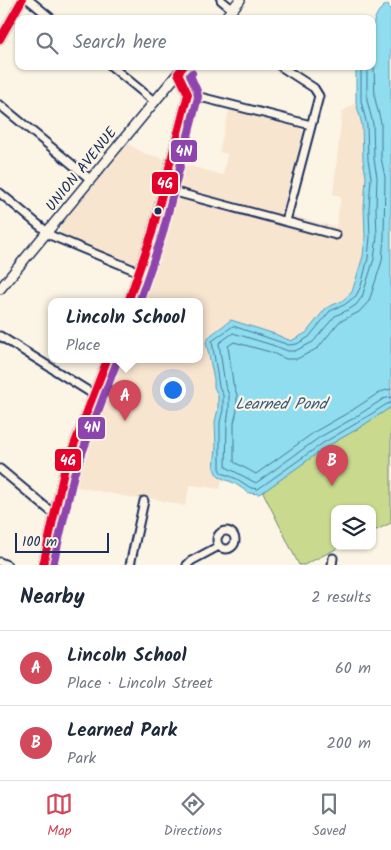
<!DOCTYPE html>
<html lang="en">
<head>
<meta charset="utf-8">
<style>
	body { margin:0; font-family:Kalam,sans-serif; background:#f6f6f7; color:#1f2937 }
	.controls { position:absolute; right:15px; bottom:15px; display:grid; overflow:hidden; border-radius:10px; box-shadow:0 1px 4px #0004 }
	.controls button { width:45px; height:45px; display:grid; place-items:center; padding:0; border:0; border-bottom:1px solid #e0e1e3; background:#fff; color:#1f2937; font:25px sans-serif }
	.scale { position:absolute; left:15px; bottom:12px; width:94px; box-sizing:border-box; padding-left:5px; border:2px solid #1b2f5e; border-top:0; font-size:14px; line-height:18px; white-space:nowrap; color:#1b2f5e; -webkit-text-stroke:4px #fcf5e5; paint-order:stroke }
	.you { position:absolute; left:172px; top:389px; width:18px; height:18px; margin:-12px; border:4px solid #fff; border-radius:50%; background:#1a73e8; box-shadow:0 0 0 8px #1a73e833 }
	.badge { display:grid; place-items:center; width:32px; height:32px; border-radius:50%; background:#d1495b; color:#fff; font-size:16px; font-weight:700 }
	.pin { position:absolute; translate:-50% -41px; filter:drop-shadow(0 1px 2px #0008) }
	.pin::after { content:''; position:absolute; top:26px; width:18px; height:15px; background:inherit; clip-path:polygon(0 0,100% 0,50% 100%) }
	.popup { position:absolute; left:48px; top:298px; width:155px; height:65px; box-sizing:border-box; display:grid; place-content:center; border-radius:10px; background:#fff; filter:drop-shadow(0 1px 4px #0005); font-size:16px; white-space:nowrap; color:#747a83 }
	.popup b { font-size:19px; color:#1f2937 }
	.popup::after { content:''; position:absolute; left:50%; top:100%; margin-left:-10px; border:10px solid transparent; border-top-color:#fff }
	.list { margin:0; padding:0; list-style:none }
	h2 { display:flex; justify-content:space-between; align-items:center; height:65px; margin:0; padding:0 20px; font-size:21px }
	h2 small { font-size:16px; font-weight:400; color:#747a83 }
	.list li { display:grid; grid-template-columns:32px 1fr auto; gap:15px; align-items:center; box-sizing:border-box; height:75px; padding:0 20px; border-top:1px solid #e0e1e3 }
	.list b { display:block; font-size:19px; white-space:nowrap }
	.list p { margin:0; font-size:16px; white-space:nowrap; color:#747a83 }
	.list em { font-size:16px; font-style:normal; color:#747a83 }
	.icon { flex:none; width:28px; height:28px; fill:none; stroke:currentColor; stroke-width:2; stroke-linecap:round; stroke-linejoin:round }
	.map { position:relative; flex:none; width:391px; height:565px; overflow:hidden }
	.search { position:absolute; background:#fff; box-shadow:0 1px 4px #0004; left:15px; right:15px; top:15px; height:55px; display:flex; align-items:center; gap:12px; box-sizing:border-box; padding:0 18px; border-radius:10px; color:#747a83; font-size:19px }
	.sheet { height:215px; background:#fff }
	nav { display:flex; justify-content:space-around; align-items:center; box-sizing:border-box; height:70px; border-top:1px solid #e0e1e3; background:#fff; font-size:14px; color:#747a83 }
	nav a { display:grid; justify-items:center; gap:2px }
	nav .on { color:#d1495b }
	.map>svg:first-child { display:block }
</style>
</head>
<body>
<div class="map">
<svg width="391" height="565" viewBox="0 0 391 565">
	<rect width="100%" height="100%" fill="#fcf5e5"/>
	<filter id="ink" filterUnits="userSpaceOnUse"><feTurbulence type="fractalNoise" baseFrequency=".02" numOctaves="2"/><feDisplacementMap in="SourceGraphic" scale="10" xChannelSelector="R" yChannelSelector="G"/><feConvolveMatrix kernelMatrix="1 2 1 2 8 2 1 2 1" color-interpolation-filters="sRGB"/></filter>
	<g filter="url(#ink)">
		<path fill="#f8e5d0" d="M356 102 362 125 363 160 366 177 364 208 365 237 363 256 352 292 342 301 326 308 306 333 291 341 275 334 232 320 211 335 206 342 214 379V387L218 395 219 459 222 481 220 489 190 485 185 506 150 498 138 499 68 485 74 464 113 360H199V302H135L148 269 62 235 60 232V226L128 144 144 153 223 175 227 154 219 152 229 110 299 128 302 130 303 133 282 213 336 227 341 197 333 194 342 112Z"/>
		<path fill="#c9da8e" stroke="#728476" d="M391 407V523L372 532V509H335V546H342L304 565H299L263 492 326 447 359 428Z"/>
		<path fill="#8fddee" stroke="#6197b4" d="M388 4 391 13V407L359 428 326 447 263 492 259 494 249 493 234 483 219 477 216 473 214 468 216 447 215 422 218 409V395L214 387V379L206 342 211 335 231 320 275 334 291 341 306 333 326 308 342 301 352 292 363 256 365 237 364 208 366 177 363 160 362 125 356 102V66H372C372 47 367 13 388 4Z"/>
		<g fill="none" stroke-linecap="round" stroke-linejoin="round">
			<path stroke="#497598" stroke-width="1" d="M372 58 374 67 375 99 381 123V158L385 177 384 237 382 261 369 301 359 312 339 322 318 348 297 359H286L270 352 234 342 228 346 233 383 237 395V410L234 423V462L256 474 316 431 351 411 380 392 391 389
				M361 66V101L367 125 368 160 371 177 369 208 370 237 368 258 361 286 356 296 344 305 330 311 309 337 297 344 289 345 233 326 212 341 219 386 223 395V410L220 422V471L222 473 237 479 251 488 258 489 323 443 357 423 387 404 391 403
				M367 66V100L373 124 374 159 377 177 376 209 377 237 374 259 362 297 356 305 348 310 335 316 313 342 295 351H288L272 345 233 333 219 343 225 385 229 395V410L227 423 226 467 256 483 320 437 354 418 383 399 391 397"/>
			<defs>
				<path id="minor" d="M29 0 52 19
					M221 0 232 9
					M0 39 22 0
					M111 66 155 102
					M280 66 314 88 319 96 286 221
					M188 94 311 125
					M0 105 90 179
					M164 189 336 235
					M0 193 52 236 139 272
					M128 302 152 233 188 94 178 73
					M0 336 93 394
					M0 469 54 514
					M217 540a9 9 0 1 1 18 0a9 9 0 1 1-18 0Z
					M0 562 7 565
					M43 565 64 471 107 360
					M130 565 144 501
					M187 565 191 561 219 546
					M332 565 333 558"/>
				<path id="major" d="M224 19 240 0
					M0 289 184 66"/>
			</defs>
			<use href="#minor" stroke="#1b2f5e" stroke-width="11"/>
			<use href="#major" stroke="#1b2f5e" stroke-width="12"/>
			<use href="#minor" stroke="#fcf5e5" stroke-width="7"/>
			<use href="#major" stroke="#fcf5e5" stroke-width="9"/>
			<defs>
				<path id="bus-1" d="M0 39 22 0
					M128 302 152 233 188 94 178 73 184 66
					M43 565 64 471 107 360"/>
				<path id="bus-2" d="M139 302 162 236 198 97 197 91 190 75 192 73
					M53 565 74 474 116 364"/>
			</defs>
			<use href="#bus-1" stroke="#fcf5e5" stroke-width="11"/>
			<use href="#bus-2" stroke="#fcf5e5" stroke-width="11"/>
			<use href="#bus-1" stroke="#e4002b" stroke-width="8"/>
			<use href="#bus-2" stroke="#8e44ad" stroke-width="8"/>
		</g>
	</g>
	<circle fill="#1b2f5e" stroke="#fcf5e5" stroke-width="2" cx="158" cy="211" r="4.5"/>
	<g text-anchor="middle" stroke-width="4.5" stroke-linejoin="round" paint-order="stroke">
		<g font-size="15" fill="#1b2f5e" stroke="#fcf5e5">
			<text transform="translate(81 169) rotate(-51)" y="5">UNION AVENUE</text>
		</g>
		<g font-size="16" font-style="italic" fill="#385a82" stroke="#fcf5e5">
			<text x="281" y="409">Learned Pond</text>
		</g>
	</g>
	<g stroke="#fcf5e5" stroke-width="2">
		<rect x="170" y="139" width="28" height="24" rx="5" fill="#8e44ad"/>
		<rect x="151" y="171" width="28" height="24" rx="5" fill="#e4002b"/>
		<rect x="77" y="416" width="29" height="24" rx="5" fill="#8e44ad"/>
		<rect x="54" y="448" width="28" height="24" rx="5" fill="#e4002b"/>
	</g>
	<g font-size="14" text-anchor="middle" font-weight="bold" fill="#fff">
		<text x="184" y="156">4N</text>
		<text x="165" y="188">4G</text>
		<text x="92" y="432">4N</text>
		<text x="68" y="465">4G</text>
	</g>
</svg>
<div class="controls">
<button><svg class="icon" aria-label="layers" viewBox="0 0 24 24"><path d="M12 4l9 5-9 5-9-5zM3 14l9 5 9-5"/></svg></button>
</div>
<div class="scale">100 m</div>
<div class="you"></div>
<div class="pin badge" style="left:125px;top:421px">A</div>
<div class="popup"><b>Lincoln School</b>Place</div>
<div class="pin badge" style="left:332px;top:486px">B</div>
<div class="search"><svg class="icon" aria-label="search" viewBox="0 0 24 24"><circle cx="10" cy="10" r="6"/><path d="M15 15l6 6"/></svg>Search here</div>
</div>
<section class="sheet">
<h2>Nearby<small>2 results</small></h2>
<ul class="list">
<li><span class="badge">A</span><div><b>Lincoln School</b><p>Place · Lincoln Street</p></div><em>60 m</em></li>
<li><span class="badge">B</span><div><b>Learned Park</b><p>Park</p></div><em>200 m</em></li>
</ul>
</section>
<nav>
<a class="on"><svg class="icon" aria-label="map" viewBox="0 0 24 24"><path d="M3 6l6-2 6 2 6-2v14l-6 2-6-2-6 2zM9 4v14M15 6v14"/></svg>Map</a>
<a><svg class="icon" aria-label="directions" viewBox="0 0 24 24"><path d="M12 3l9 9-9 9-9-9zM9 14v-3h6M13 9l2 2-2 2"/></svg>Directions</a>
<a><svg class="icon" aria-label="saved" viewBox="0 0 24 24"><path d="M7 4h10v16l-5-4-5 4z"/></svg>Saved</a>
</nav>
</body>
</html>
